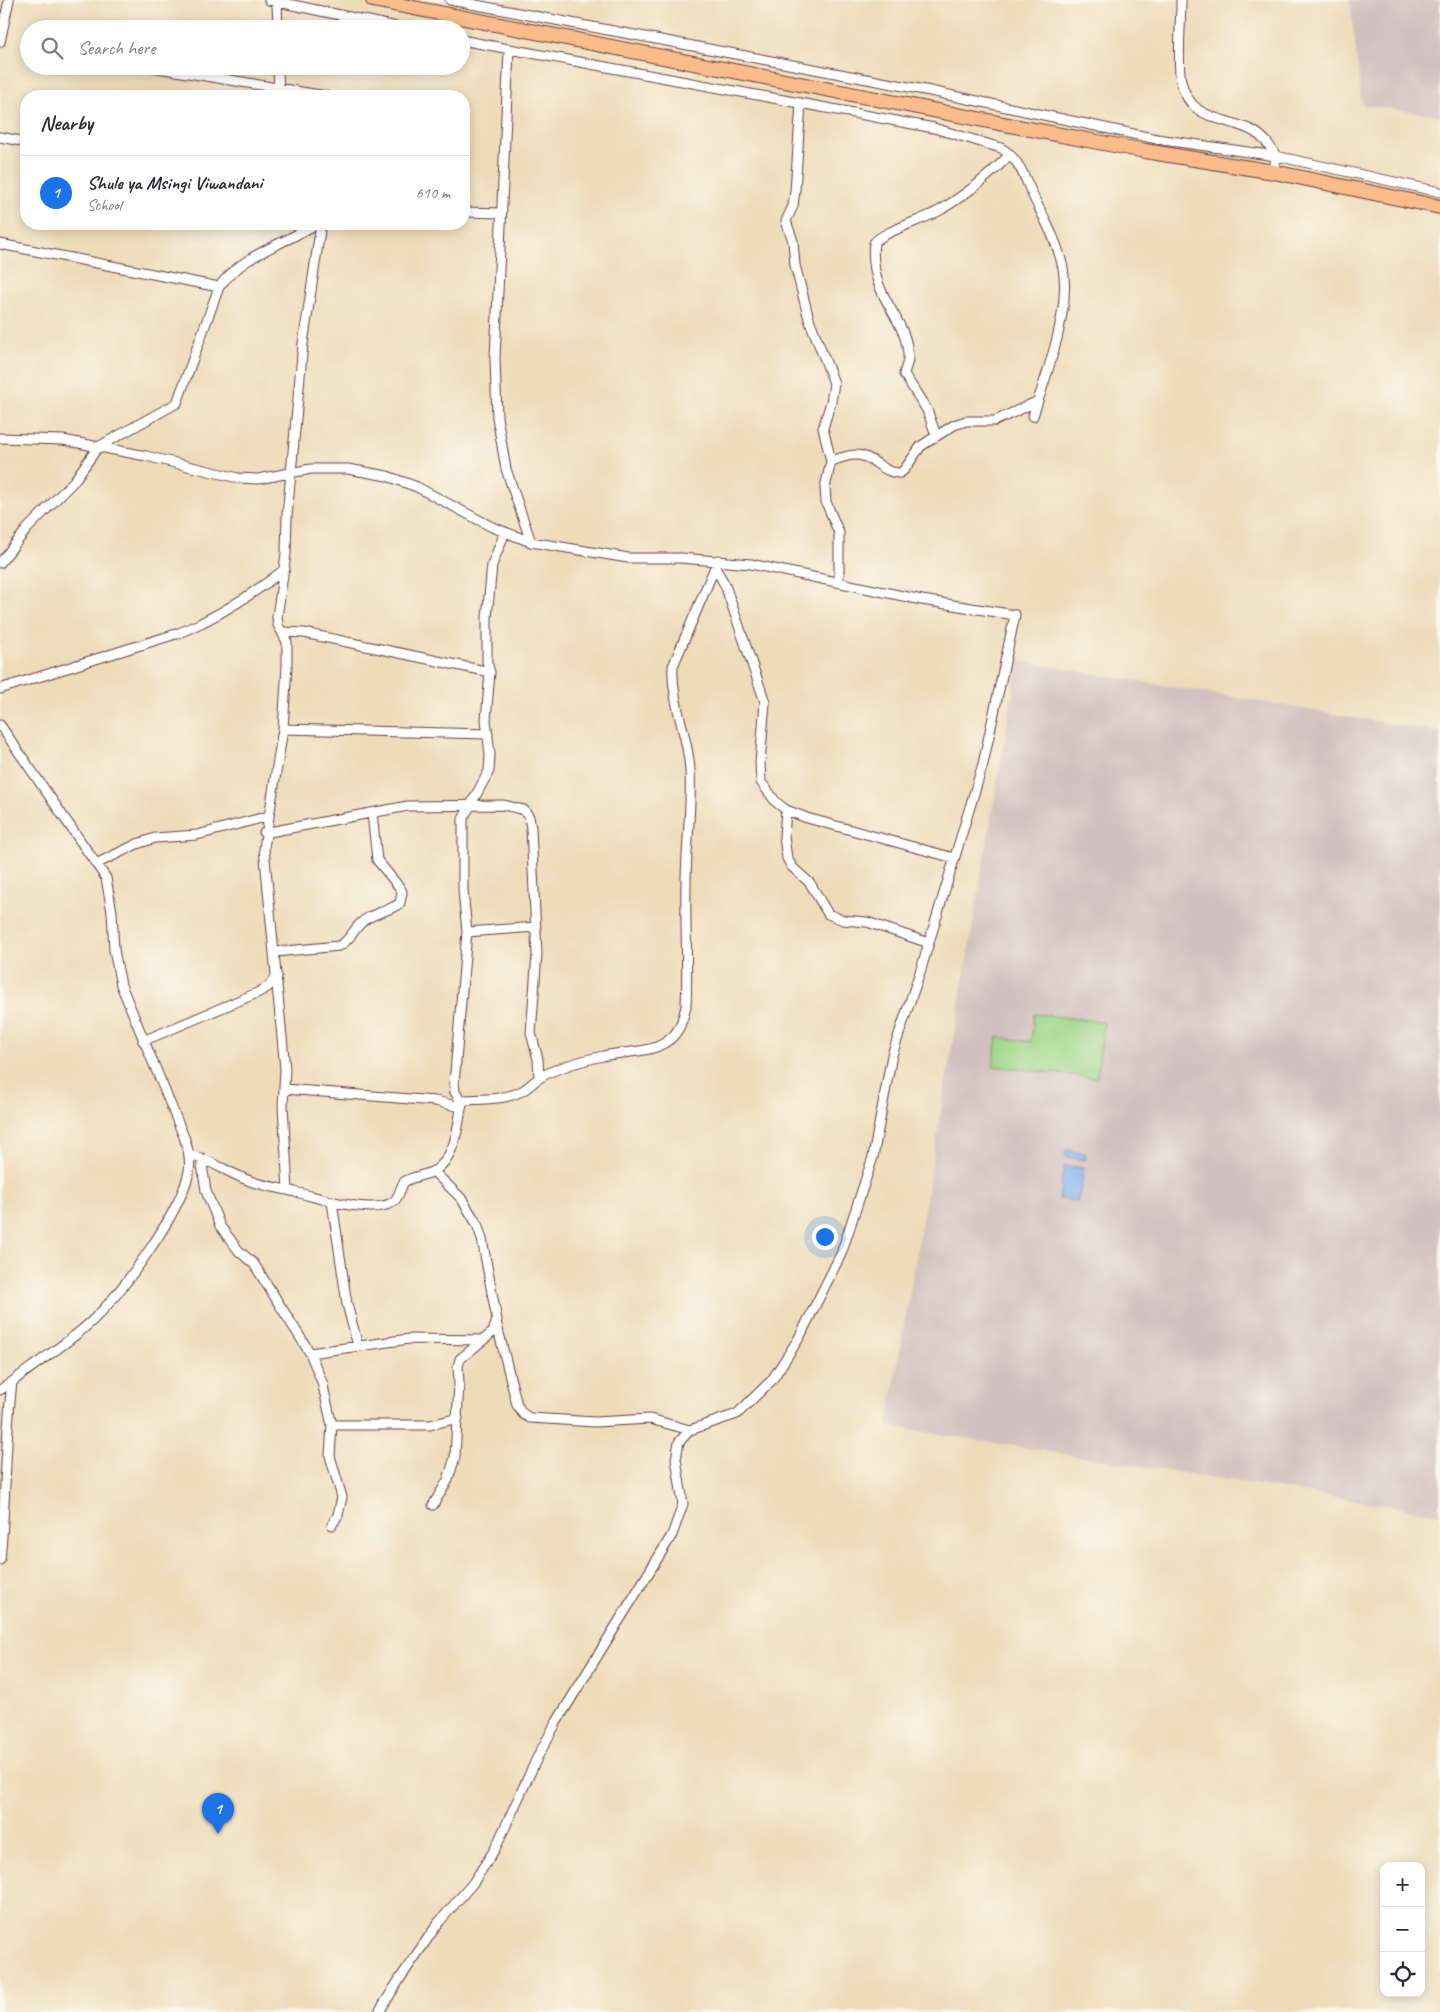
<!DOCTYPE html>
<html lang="en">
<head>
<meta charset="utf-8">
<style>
	body { margin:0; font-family:Caveat,sans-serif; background:#f7f7f7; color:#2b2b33 }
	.controls { position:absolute; right:15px; bottom:15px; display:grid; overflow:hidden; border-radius:10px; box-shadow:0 2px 12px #0003 }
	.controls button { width:45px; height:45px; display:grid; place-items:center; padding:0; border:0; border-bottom:1px solid #e1e1e2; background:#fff; color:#2b2b33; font:25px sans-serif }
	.you { position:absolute; left:824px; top:1236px; width:18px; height:18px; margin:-12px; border:4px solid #fff; border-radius:50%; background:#1a73e8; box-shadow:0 0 0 8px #1a73e833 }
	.badge { display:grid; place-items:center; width:32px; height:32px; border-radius:50%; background:#1a73e8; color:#fff; font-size:16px; font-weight:700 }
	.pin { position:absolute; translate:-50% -41px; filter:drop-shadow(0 1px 2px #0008) }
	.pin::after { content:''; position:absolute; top:26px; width:18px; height:15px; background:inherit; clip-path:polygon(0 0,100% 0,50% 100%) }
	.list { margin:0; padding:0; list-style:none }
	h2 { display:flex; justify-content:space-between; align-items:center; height:65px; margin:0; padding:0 20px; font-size:21px }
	h2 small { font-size:16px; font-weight:400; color:#7c7c81 }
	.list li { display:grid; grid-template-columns:32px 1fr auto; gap:15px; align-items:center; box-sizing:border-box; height:75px; padding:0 20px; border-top:1px solid #e1e1e2 }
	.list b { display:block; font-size:19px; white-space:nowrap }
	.list p { margin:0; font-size:16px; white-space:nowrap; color:#7c7c81 }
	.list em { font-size:16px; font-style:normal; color:#7c7c81 }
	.icon { flex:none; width:28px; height:28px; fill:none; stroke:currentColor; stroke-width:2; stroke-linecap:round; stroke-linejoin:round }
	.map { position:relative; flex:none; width:1440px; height:2012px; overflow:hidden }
	.search { position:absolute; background:#fff; box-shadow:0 2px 12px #0003; left:20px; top:20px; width:450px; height:55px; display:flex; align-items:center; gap:12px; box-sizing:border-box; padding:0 18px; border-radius:28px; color:#7c7c81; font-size:19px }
	.panel { position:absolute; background:#fff; box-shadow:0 2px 12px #0003; left:20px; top:90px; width:450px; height:140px; border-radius:20px }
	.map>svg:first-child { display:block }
</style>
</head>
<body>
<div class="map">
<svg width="1440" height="2012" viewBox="0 0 1440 2012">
	<rect width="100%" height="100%" fill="#fbf7ec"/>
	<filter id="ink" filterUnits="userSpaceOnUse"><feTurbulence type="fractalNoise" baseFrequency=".02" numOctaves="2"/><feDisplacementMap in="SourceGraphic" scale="10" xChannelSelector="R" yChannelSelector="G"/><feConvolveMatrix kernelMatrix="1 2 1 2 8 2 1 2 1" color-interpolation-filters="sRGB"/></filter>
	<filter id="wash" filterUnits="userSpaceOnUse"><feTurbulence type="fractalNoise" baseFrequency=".0096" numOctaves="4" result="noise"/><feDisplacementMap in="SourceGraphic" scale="20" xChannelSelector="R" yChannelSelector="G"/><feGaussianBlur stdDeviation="1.12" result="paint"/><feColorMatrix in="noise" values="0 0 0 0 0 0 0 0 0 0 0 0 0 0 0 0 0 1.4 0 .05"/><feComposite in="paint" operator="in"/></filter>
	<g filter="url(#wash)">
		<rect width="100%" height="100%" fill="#eedcb9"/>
		<path fill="#d1c0bd" d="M1350 0H1440V116L1362 105Z
			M1018 661 1440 732V1514L887 1426Z"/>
		<path fill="#9bd588" stroke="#727a5a" d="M1034 1014 1104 1022 1097 1078 993 1066 997 1037 1031 1042Z"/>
		<path fill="#84b4ef" stroke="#676a8d" d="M1066 1150 1086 1154 1085 1160 1066 1157Z
			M1064 1166 1084 1168 1078 1201 1059 1199Z"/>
	</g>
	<g filter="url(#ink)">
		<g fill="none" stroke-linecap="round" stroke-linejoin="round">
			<defs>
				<path id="minor" d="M269 0 406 29
					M450 0 930 91 1157 139 1276 156 1440 192
					M1181 0C1181 21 1177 63 1181 81 1190 122 1224 116 1253 131 1264 137 1270 146 1276 156L1274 172
					M277 2 278 29
					M461 40 934 128 1001 148C1020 159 1025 179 1034 198 1045 220 1058 243 1063 268 1071 310 1046 376 1033 416
					M0 42 9 0
					M509 50 495 358 497 417 506 469 531 542
					M278 66 279 96
					M152 67 326 96
					M801 103 795 191 793 206 786 221 793 241 795 265 809 319 834 383 831 402 823 428 831 461 825 488 826 502 839 533V581
					M0 137 26 142
					M464 212 501 213
					M0 244 219 287
					M936 435 927 410 904 374C905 368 909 362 908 356 908 332 891 312 882 292 875 278 872 258 874 243 881 232 927 219 942 209 966 194 991 175 1010 154
					M0 438 63 440 146 456 238 478 258 479 311 469H348L387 476 417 487 492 527 531 542 628 558H681L751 564 922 600 1015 615 983 764 921 969 892 1055 873 1157 841 1254 799 1338 772 1380 737 1414 690 1430 679 1442 676 1459 683 1504 672 1535 556 1723 537 1758 495 1849 473 1883 439 1922 401 1977 379 2012
					M831 461C839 459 847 455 855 455 872 454 883 474 900 473L904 470 921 446 954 425 966 421H995L1038 401
					M0 563 27 529 74 481 98 447 177 403 219 287C243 254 284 244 316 224
					M716 569 725 585 765 702 760 763 761 782 776 802 786 810 807 818 954 858
					M282 632 304 633 490 672
					M0 689 179 633C218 617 252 595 285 569
					M0 725 106 878 112 912 114 950 121 985 184 1137C188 1148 191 1159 189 1171 182 1211 123 1291 93 1320 69 1343 38 1361 12 1382 5 1441 6 1501 0 1560
					M283 729 488 734
					M786 810 784 837 787 858 792 867 810 883 828 914 843 920 867 922 929 943
					M264 833 408 806 504 805 524 810 529 817 531 828 537 954 531 1033 538 1059 539 1078
					M98 863 137 844 155 838 197 835 269 816
					M467 932 536 927
					M275 952 339 946C350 941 353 930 361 923 370 913 389 912 400 903L402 892 400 888 377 860 372 813
					M143 1041 257 993 268 987 277 976
					M285 1089 435 1101 461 1107
					M462 1103 455 1092 454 1084 467 932 463 890V819L489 771 490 755 486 720 490 672 487 662V618L492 565 505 532
					M189 1155C212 1160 228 1173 250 1181 264 1186 280 1188 295 1192 318 1197 372 1216 393 1202 399 1198 400 1188 404 1182 413 1176 424 1176 434 1171 456 1158 458 1125 462 1103L466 1100C484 1099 505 1100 522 1091 529 1087 534 1081 541 1077 556 1068 585 1060 603 1056 623 1051 648 1054 666 1042 679 1034 683 1020 686 1006 688 965 685 925 686 884 686 846 692 809 690 770 688 735 671 702 673 666L718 560
					M201 1158 206 1191 220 1226 239 1251 254 1264 310 1353 322 1382 332 1425 330 1456 342 1497 338 1515 332 1525
					M288 1190 283 1106 285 1069 264 848 283 729 287 666V642L278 625 277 617 286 554 287 516 303 344 321 224
					M332 1202 347 1304 358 1346
					M497 1325 517 1405 523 1414 530 1418 595 1422 650 1419 690 1430
					M310 1353 409 1339 483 1340
					M0 1390 12 1382
					M332 1425H430L458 1418
					M433 1505 448 1480 455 1457 459 1383 458 1366 460 1359 493 1332 497 1320 482 1239 477 1224 461 1198 433 1171"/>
				<path id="highway" d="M373 0 1014 126 1145 151 1274 172 1440 207"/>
			</defs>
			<use href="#minor" stroke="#633b40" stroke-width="11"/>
			<use href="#highway" stroke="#633b40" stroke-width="16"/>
			<use href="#minor" stroke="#fff" stroke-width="9"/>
			<use href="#highway" stroke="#fabc8b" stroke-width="14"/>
		</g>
	</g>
</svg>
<div class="controls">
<button>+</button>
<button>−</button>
<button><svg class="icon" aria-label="locate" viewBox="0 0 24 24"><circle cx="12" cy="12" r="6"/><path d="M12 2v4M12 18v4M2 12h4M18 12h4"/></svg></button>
</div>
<div class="you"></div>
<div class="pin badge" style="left:218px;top:1834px">1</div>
<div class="search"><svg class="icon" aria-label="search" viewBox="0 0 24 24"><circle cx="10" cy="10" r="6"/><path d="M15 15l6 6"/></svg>Search here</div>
<section class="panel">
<h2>Nearby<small></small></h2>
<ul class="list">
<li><span class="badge">1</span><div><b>Shule ya Msingi Viwandani</b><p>School</p></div><em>610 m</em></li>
</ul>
</section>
</div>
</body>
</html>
